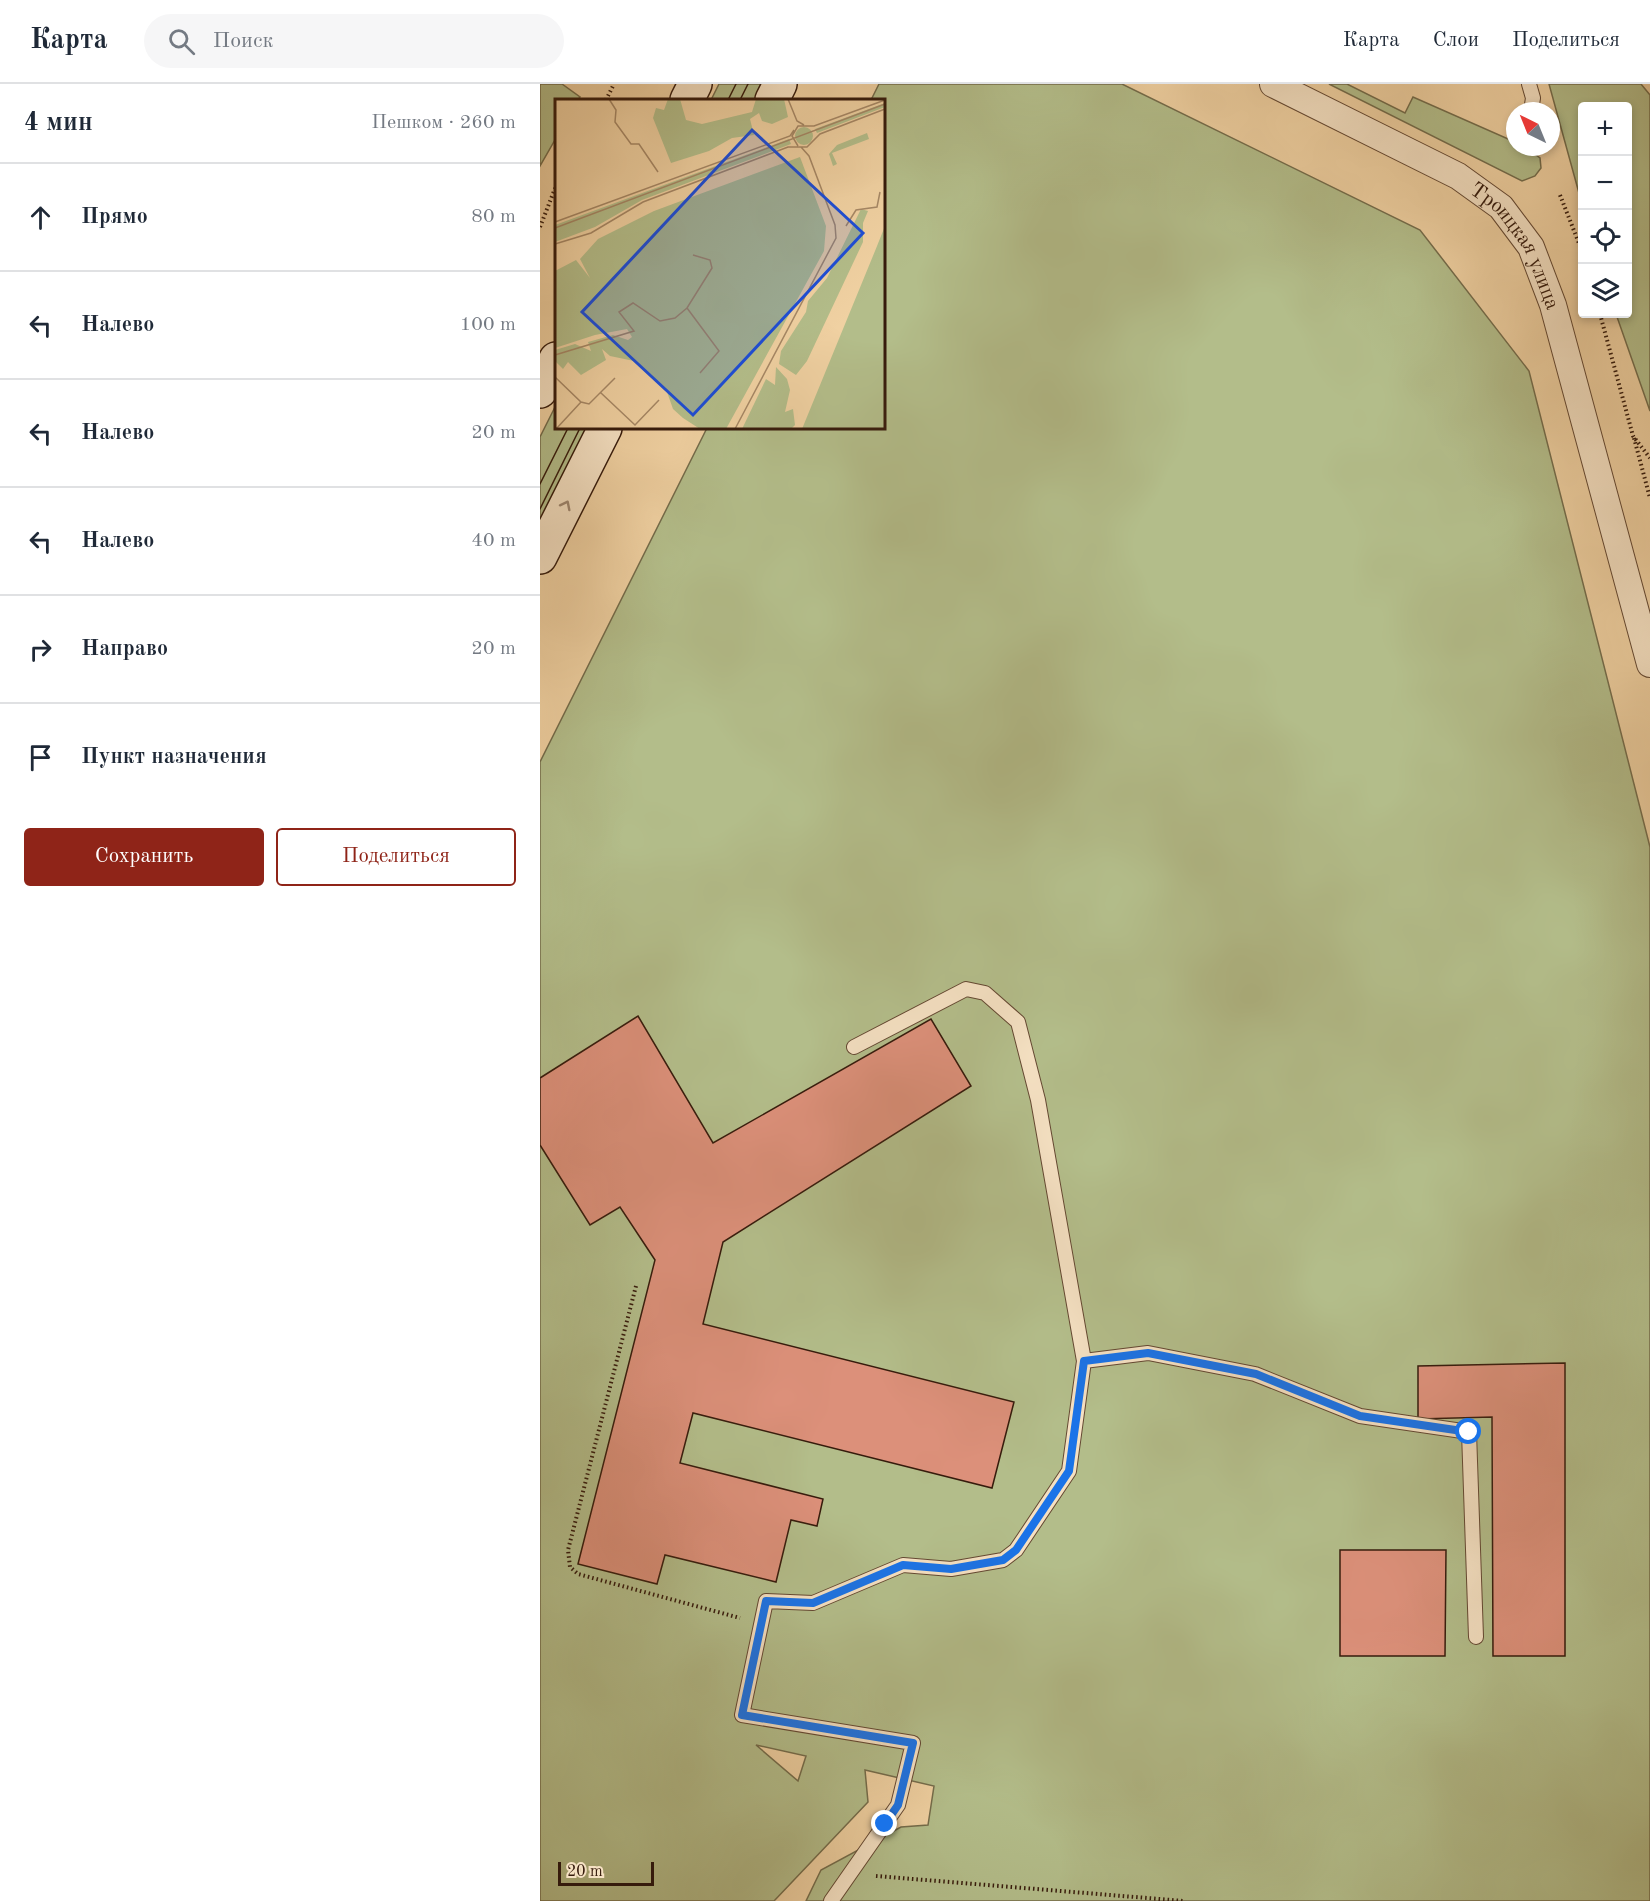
<!DOCTYPE html>
<html lang="ru">
<head>
<meta charset="utf-8">
<style>
	body { margin:0; font-family:"Old Standard TT",serif; background:#f6f6f7; color:#1f2937 }
	.controls { position:absolute; right:18px; top:18px; display:grid; overflow:hidden; border-radius:6px; box-shadow:0 3px 9px #0003 }
	.controls button { width:54px; height:54px; display:grid; place-items:center; padding:0; border:0; border-bottom:2px solid #e0e1e3; background:#fff; color:#1f2937; font:30px sans-serif }
	.compass { position:absolute; left:966px; top:18px; width:54px; height:54px; border-radius:50%; background:#fff; box-shadow:0 3px 9px #0003; rotate:317deg }
	.scale { position:absolute; left:18px; bottom:15px; width:96px; box-sizing:border-box; padding-left:6px; border:3px solid #361b0c; border-top:0; font-size:16px; line-height:21px; white-space:nowrap; color:#361b0c; -webkit-text-stroke:4px #f5e1c3; paint-order:stroke }
	.stop { position:absolute; width:18px; height:18px; margin:-14px; border:4px solid #1a73e8; border-radius:50%; background:#fff }
	.stop.end { background:#1a73e8; border-color:#fff; box-shadow:0 2px 6px #0008 }
	.list { margin:0; padding:0; list-style:none }
	h2 { display:flex; justify-content:space-between; align-items:center; height:78px; margin:0; padding:0 24px; font-size:26px }
	h2 small { font-size:20px; font-weight:400; color:#747a83 }
	.list li { display:grid; grid-template-columns:39px 1fr auto; gap:18px; align-items:center; box-sizing:border-box; height:108px; padding:0 24px; border-top:2px solid #e0e1e3 }
	.list b { display:block; font-size:22px; white-space:nowrap }
	.list em { font-size:20px; font-style:normal; color:#747a83 }
	.actions { display:flex; gap:12px; padding:18px 24px }
	.actions a { flex:1; padding:14px 0; border:2px solid #8f2418; border-radius:6px; text-align:center; font-size:21px; color:#8f2418 }
	.actions .main { background:#8f2418; color:#fff }
	.icon { flex:none; width:33px; height:33px; fill:none; stroke:currentColor; stroke-width:2; stroke-linecap:round; stroke-linejoin:round }
	.map { position:relative; flex:none; width:1110px; height:1817px; overflow:hidden }
	header { display:flex; align-items:center; gap:36px; box-sizing:border-box; height:84px; padding:0 30px; background:#fff; border-bottom:2px solid #e0e1e3 }
	header strong { font-size:28px }
	nav { display:flex; gap:33px; margin-inline-start:auto; font-size:21px }
	.search { width:420px; height:54px; background:#f6f6f7; display:flex; align-items:center; gap:15px; box-sizing:border-box; padding:0 21px; border-radius:33px; color:#747a83; font-size:22px }
	main { display:flex }
	aside { flex:1; background:#fff }
	.map>svg:first-child { display:block }
</style>
</head>
<body>
<header>
<strong>Карта</strong>
<div class="search"><svg class="icon" aria-label="search" viewBox="0 0 24 24"><circle cx="10" cy="10" r="6"/><path d="M15 15l6 6"/></svg>Поиск</div>
<nav><a>Карта</a><a>Слои</a><a>Поделиться</a></nav>
</header>
<main>
<aside>
<h2>4 мин<small>Пешком · 260 m</small></h2>
<ul class="list">
<li><svg class="icon" aria-label="ahead" viewBox="0 0 24 24"><path d="M12 20V5M6 11l6-6 6 6"/></svg><div><b>Прямо</b></div><em>80 m</em></li>
<li><svg class="icon" aria-label="left" viewBox="0 0 24 24"><path d="M17 20v-9H6M10 6l-5 5 5 5"/></svg><div><b>Налево</b></div><em>100 m</em></li>
<li><svg class="icon" aria-label="left" viewBox="0 0 24 24"><path d="M17 20v-9H6M10 6l-5 5 5 5"/></svg><div><b>Налево</b></div><em>20 m</em></li>
<li><svg class="icon" aria-label="left" viewBox="0 0 24 24"><path d="M17 20v-9H6M10 6l-5 5 5 5"/></svg><div><b>Налево</b></div><em>40 m</em></li>
<li><svg class="icon" aria-label="right" viewBox="0 0 24 24"><path d="M7 20v-9h11M14 6l5 5-5 5"/></svg><div><b>Направо</b></div><em>20 m</em></li>
<li><svg class="icon" aria-label="arrive" viewBox="0 0 24 24"><path d="M6 21V4h12l-3 4 3 4H6"/></svg><div><b>Пункт назначения</b></div></li>
</ul>
<div class="actions"><a class="main">Сохранить</a><a>Поделиться</a></div>
</aside>
<div class="map">
<svg width="1110" height="1817" viewBox="0 0 1110 1817">
	<rect width="100%" height="100%" fill="#f0d1a2"/>
	<filter id="stains"><feTurbulence type="fractalNoise" baseFrequency=".00333" numOctaves="4"/><feColorMatrix values="0 0 0 0 .2 0 0 0 0 .09 0 0 0 0 .02 0 0 0 .5 -.17"/></filter>
	<radialGradient id="worn" r=".72"><stop offset=".6" stop-color="#630" stop-opacity="0"/><stop offset="1" stop-color="#630" stop-opacity=".3"/></radialGradient>
	<path fill="#b3bd8a" stroke="#746c4b" stroke-width="1.5" fill-rule="evenodd" d="M0 0H22L40 13 38 16H16V54L0 82Z
		M179 0H223L215 16H171Z
		M339 0H582L880 146 989 287 1110 763V1817H266L281 1786 361 1743 388 1741 394 1702 325 1686 328 1718 234 1817H0V678L167 344H344V16H331ZM216 1661 266 1672 258 1697Z
		M789 0H807L865 29 873 13 975 58V63H985L1000 74 1001 84 995 92 982 97Z
		M1009 0H1101L1110 11V327L1076 230H1088V22H1042V120Z
		M16 321V344H52L0 449V353Z"/>
	<path fill="#dc907a" stroke="#361b0c" stroke-width="1.5" d="M98 932 173 1059 391 935 431 1002 183 1158 163 1240 474 1318 452 1404 153 1329 140 1379 283 1415 277 1442 251 1436 236 1498 125 1471 117 1500 38 1480 115 1176 80 1123 50 1141 0 1061V994Z
		M1025 1279V1572H953L952 1333 878 1335V1282Z
		M800 1466H906L905 1572H800Z"/>
	<g fill="none" stroke-linecap="round" stroke-linejoin="round">
		<defs>
			<path id="lane" d="M989 0 993 14 991 27
				M544 1277 608 1269 715 1290 820 1332 929 1348 936 1553
				M291 1817 358 1721 373 1659 202 1631 226 1517 273 1519 363 1481 411 1485 463 1476 476 1466 529 1387 544 1277 498 1016 478 938 445 909 426 905 314 963"/>
			<g id="street">
				<path id="s1" d="M733 0 918 92 961 123 991 163 1013 221 1110 580"/>
			</g>
			<path id="secondary" d="M147 16 155 0
				M232 16 240 0
				M0 307 16 275
				M0 473 65 344"/>
		</defs>
		<use href="#lane" stroke="#644832" stroke-width="16"/>
		<use href="#street" stroke="#644832" stroke-width="28"/>
		<use href="#secondary" stroke="#361b0c" stroke-width="36"/>
		<path stroke="#361b0c" stroke-width="4" stroke-dasharray="1.5 3" stroke-linecap="butt" d="M66 16 74 0
			M1020 111 1042 167
			M0 143 16 102
			M1060 230 1093 352 1110 374
			M1094 354 1110 414
			M96 1202 28 1466 30 1483 38 1490 200 1534
			M336 1792 644 1817"/>
		<use href="#lane" stroke="#f5e1c3" stroke-width="14"/>
		<use href="#street" stroke="#f5e1c3" stroke-width="26"/>
		<use href="#secondary" stroke="#f5e1c3" stroke-width="33"/>
		<path stroke="#361b0c" stroke-width="1.5" d="M188 16 196 0
			M200 16 208 0
			M0 400 28 344
			M0 425 40 344"/>
	</g>
	<defs><path id="oneway-chevron" d="M-2-3.5L2.5 0L-2 3.5" fill="none" stroke-width="1.6" stroke-linecap="round" stroke-linejoin="round" transform="scale(1.5)"/></defs>
	<use stroke="#9f8871" href="#oneway-chevron" transform="translate(26 421) rotate(-63)"/>
	<g fill="none" stroke-linecap="round" stroke-linejoin="round">
		<path stroke="#1a73e8" stroke-width="8" d="M345 1740 358 1721 373 1659 202 1631 226 1517 273 1519 363 1481 411 1485 463 1476 476 1466 529 1387 544 1277 608 1269 716 1290 820 1332 929 1348"/>
	</g>
	<g text-anchor="middle" stroke-width="5" stroke-linejoin="round" paint-order="stroke">
		<g font-size="21" fill="#361b0c" stroke="#f5e1c3">
			<text dy="7" stroke="none"><textPath href="#s1" startOffset="300">Троицкая улица</textPath></text>
		</g>
	</g>
	<g transform="translate(15 15)">
		<rect width="330" height="330" fill="#f0d1a2"/>
		<path d="M113 0H125L131 21 147 25 197 13 201 0H229L233 18 217 25 207 22 204 14 195 20 199 36 177 39 154 52 116 64 98 19 101 9 109 11ZM330 4V8L262 34 260 30ZM240 37a9 9 0 1 1 18 0a9 9 0 1 1-18 0ZM312 34 314 40 277 54 282 65 278 67 274 55 282 46ZM234 40 236 45 87 101 40 128 0 143V126ZM245 58 271 127 269 152 171 330H145L128 319 118 310 112 293 79 262 55 257 47 250 51 261 26 276 13 263 8 270 0 262V251L20 245 36 252 33 243 58 236 73 241 77 238 72 230 40 236 0 249V172L21 161 35 179 25 160 43 140 99 112ZM306 110 313 112 308 124V143L252 262 241 276 224 265 226 252 251 213 253 202 272 179ZM330 127V330H247L320 152ZM221 268 232 280 235 291 230 313 238 310 240 326 236 330H187L211 280 220 286Z" fill="#b3bd8a"/>
		<path fill="none" stroke="#a68866" stroke-width="1.5" d="M54 0 61 11 60 23 76 45H84L103 73M233 0 242 22 249 26M243 47 237 37 243 27H259L330 1M0 123 235 37 239 31M291 127 301 111 322 108 325 93M0 129 330 5M0 145 36 134 88 103 233 48H252L265 35 330 10M132 209 164 252 145 274M0 256 79 232 64 213 78 204 105 222 120 219 132 209 157 169 155 161 138 156M0 278 26 303 34 305 60 279M46 294 80 326 104 301M1 330 26 303M180 330 281 139 280 126 254 57 246 48"/>
		<path fill="#1d4ed8" fill-opacity="0.15" stroke="#1d4ed8" stroke-width="3" d="M197 31 308 134 138 316 27 213Z"/>
		<rect width="330" height="330" fill="none" stroke="#361b0c" stroke-width="3"/>
	</g>
	<rect width="100%" height="100%" filter="url(#stains)"/>
	<rect width="100%" height="100%" fill="url(#worn)"/>
</svg>
<div class="controls">
<button>+</button>
<button>−</button>
<button><svg class="icon" aria-label="locate" viewBox="0 0 24 24"><circle cx="12" cy="12" r="6"/><path d="M12 2v4M12 18v4M2 12h4M18 12h4"/></svg></button>
<button><svg class="icon" aria-label="layers" viewBox="0 0 24 24"><path d="M12 4l9 5-9 5-9-5zM3 14l9 5 9-5"/></svg></button>
</div>
<svg class="compass" viewBox="-18 -18 36 36"><path d="M0-13l5 13h-10z" fill="#e53935"/><path d="M0 13l5-13h-10z" fill="#747a83"/></svg>
<div class="scale">20 m</div>
<div class="stop" style="left:929px;top:1348px"></div>
<div class="stop end" style="left:345px;top:1740px"></div>
</div>
</main>
</body>
</html>
